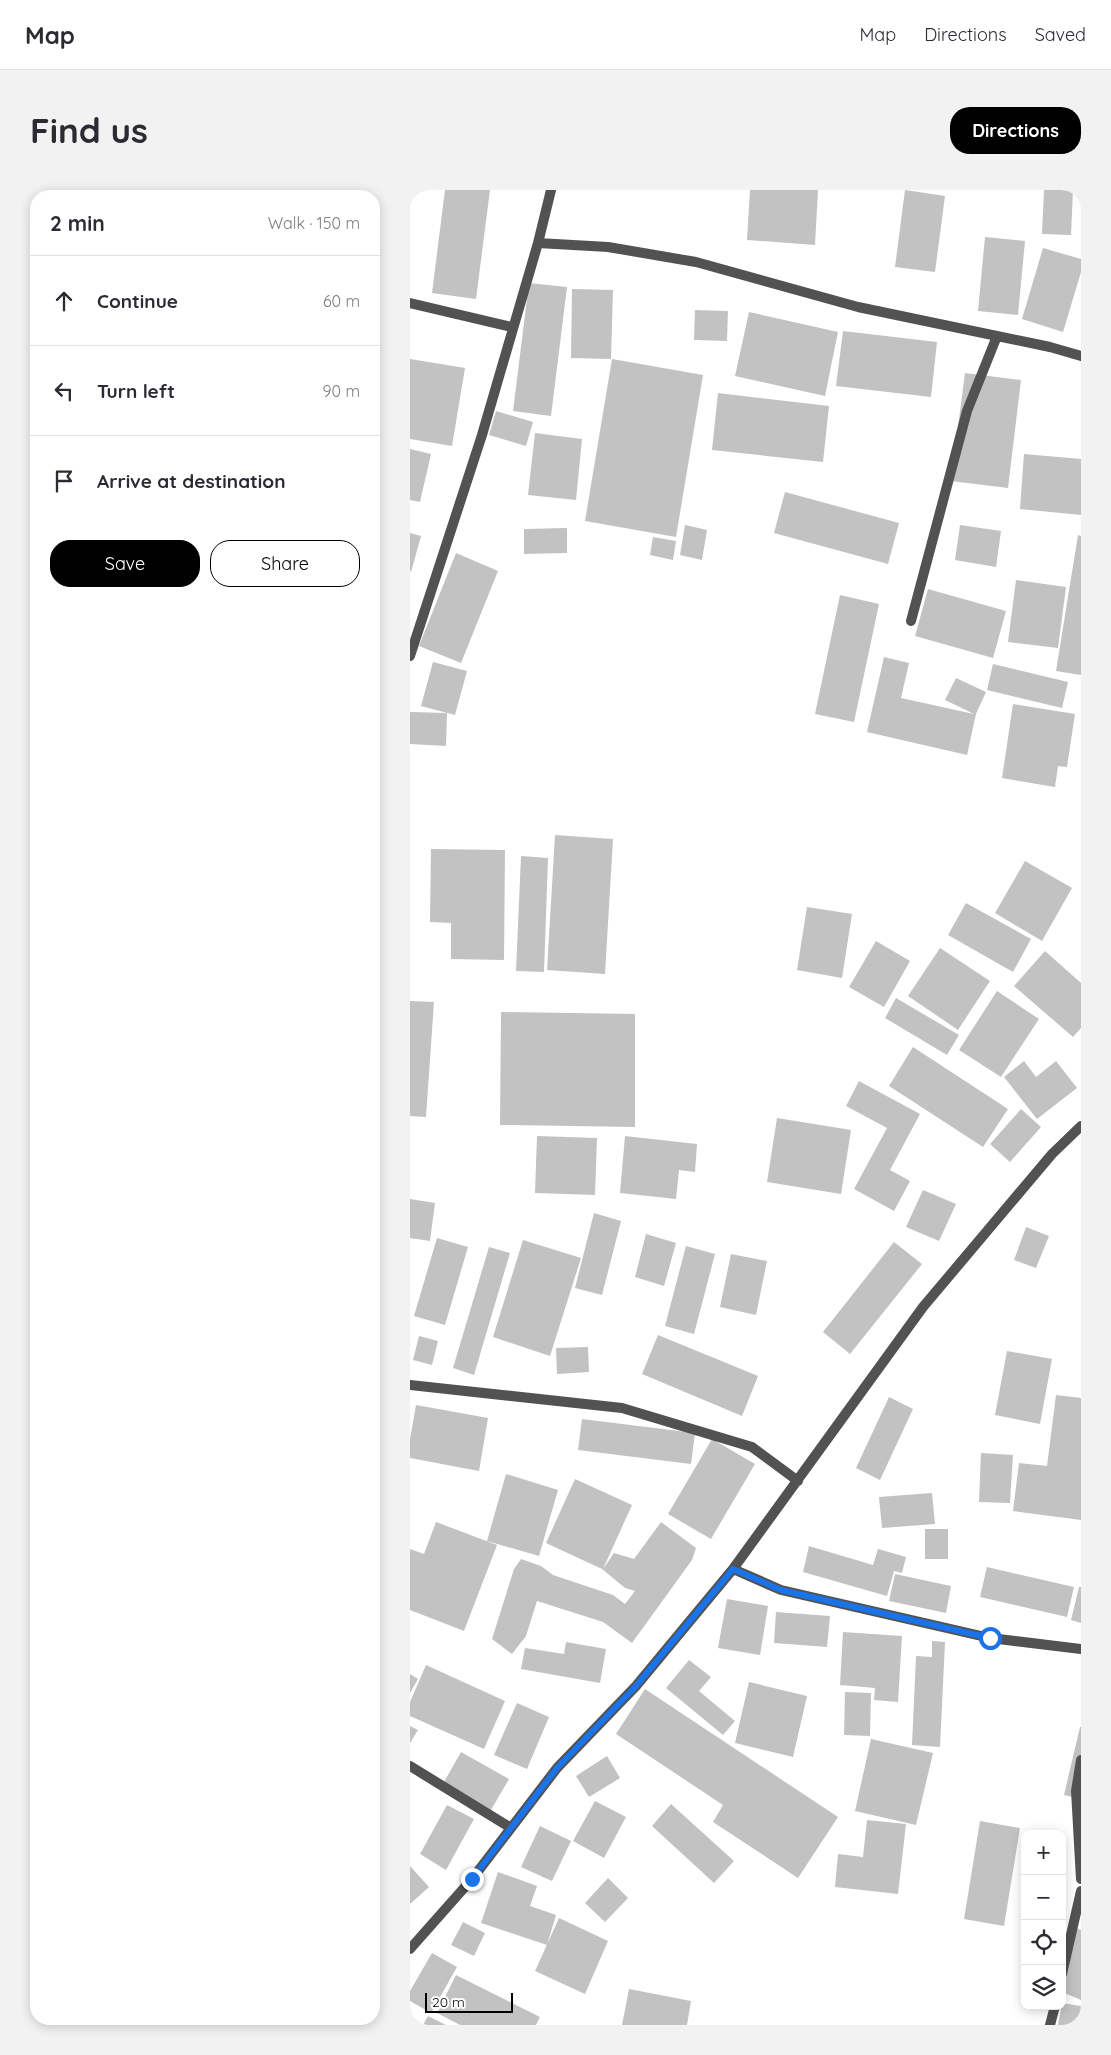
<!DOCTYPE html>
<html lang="en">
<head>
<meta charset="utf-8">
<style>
	body { margin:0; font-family:Quicksand,sans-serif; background:#f2f2f3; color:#2b2b33 }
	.controls { position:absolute; right:15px; bottom:15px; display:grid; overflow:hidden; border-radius:10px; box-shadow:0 2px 12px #0003 }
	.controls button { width:45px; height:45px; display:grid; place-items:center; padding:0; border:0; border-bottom:1px solid #e1e1e2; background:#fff; color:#2b2b33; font:25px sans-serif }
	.scale { position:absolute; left:15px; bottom:12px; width:88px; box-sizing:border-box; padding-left:5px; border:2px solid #000; border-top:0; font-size:14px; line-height:18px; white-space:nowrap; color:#000; -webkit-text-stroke:4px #fff; paint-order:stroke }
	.stop { position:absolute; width:15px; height:15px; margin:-11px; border:4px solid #1a73e8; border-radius:50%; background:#fff }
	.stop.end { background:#1a73e8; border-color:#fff; box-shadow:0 1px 5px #0008 }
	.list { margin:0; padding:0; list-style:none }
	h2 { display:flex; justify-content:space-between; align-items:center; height:65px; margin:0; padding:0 20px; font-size:21px }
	h2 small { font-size:16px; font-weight:400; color:#7c7c81 }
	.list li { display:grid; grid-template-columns:32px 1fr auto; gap:15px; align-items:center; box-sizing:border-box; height:90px; padding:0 20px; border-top:1px solid #e1e1e2 }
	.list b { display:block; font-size:19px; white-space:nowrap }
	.list em { font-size:16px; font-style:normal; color:#7c7c81 }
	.actions { display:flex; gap:10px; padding:15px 20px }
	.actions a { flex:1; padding:11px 0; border:1px solid #000; border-radius:20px; text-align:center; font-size:18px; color:#000 }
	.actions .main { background:#000; color:#fff }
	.icon { flex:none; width:28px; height:28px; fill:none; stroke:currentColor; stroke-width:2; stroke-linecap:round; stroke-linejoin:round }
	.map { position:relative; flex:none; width:671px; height:1835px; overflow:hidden; border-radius:20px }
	header { display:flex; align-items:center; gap:30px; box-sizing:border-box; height:70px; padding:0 25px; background:#fff; border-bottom:1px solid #e1e1e2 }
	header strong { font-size:24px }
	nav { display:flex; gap:28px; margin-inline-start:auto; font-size:18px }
	.intro { display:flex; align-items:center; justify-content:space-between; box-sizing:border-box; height:120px; padding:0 30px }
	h1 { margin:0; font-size:35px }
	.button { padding:12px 22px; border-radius:20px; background:#000; color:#fff; font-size:18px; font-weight:700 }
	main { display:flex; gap:30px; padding:0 30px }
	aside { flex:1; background:#fff; border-radius:20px; box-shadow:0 2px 12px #0003 }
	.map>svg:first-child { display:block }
</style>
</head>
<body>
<header>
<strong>Map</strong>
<nav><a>Map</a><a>Directions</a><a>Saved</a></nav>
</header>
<div class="intro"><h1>Find us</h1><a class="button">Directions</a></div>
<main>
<aside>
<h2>2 min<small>Walk · 150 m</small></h2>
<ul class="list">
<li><svg class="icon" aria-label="ahead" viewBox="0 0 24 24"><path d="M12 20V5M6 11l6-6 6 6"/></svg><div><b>Continue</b></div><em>60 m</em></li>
<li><svg class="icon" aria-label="left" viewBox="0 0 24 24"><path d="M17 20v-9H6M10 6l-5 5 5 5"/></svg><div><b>Turn left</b></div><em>90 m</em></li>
<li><svg class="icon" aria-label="arrive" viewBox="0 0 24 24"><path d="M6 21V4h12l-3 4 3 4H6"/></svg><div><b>Arrive at destination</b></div></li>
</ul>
<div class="actions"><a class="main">Save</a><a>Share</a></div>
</aside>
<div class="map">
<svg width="671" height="1835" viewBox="0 0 671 1835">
	<rect width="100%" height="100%" fill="#fff"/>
	<path fill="#c2c2c2" d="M35 0H80L66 109 22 103Z
		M340 0H408L405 55 337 50Z
		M495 0 535 6 525 82 485 77Z
		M634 0H663L661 45 632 44Z
		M575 47 615 51 608 125 568 121Z
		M633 58 671 69V82L653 142 612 129Z
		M119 93 157 97 141 226 103 221Z
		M162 99 203 100 201 169 161 168Z
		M285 120 318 121 317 151 284 150Z
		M339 122 428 142 415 206 325 186Z
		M433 141 527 152 521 207 426 196Z
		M0 169 55 178 42 256 0 249Z
		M202 169 293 185 266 347 175 331Z
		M555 183 611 190 598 298 541 291Z
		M308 203 419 216 413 272 302 260Z
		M86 221 123 232 116 256 79 245Z
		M125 243 172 249 166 310 118 305Z
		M0 259 21 264 10 312 0 310Z
		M614 264 671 269V325L610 319Z
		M375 302 489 333 478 374 364 343Z
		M275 335 297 340 292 370 270 365Z
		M550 335 591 341 586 377 545 370Z
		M157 338V363L114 364V339Z
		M0 343 11 346 1 382 0 381Z
		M668 345 671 346V485L646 481Z
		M243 347 266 351 263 370 240 365Z
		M46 363 88 381 51 473 9 456Z
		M606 390 656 397 648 458 598 452Z
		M518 399 596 421 583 468 505 446Z
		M430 405 469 414 444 532 405 524Z
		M474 467 499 473 491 508 564 524 535 510 546 488 576 502 566 524 557 565 457 542Z
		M23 472 57 481 45 525 11 516Z
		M583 474 658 492 652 518 577 500Z
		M603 514 665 524 657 577 648 576 645 597 592 588Z
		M0 522 37 523 36 556 0 554Z
		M145 645 203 649 195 784 137 780Z
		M21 659 95 660 94 770 41 769V733L20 732Z
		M111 666 138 668 134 782 106 781Z
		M615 671 662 698 632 751 585 723Z
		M556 713 621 749 603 782 538 745Z
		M397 717 442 724 432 788 387 780Z
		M466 751 500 771 474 817 439 797Z
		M530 758 580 791 548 840 498 806Z
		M635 761 671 793V838L663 847 604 796Z
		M587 801 629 829 591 887 549 860Z
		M486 808 549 845 537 865 475 828Z
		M0 811 24 812 16 927 0 926Z
		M91 822 225 824V937L90 935Z
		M503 857 598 919 573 957 479 896Z
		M614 871 626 887 646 871 667 898 627 929 594 887Z
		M449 891 510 924 480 980 500 991 484 1021 444 999 477 938 436 916Z
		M611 919 631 937 600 972 580 954Z
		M367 928 441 940 431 1004 357 992Z
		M127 946 187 948 185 1005 125 1003Z
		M215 946 287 954 285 982 269 980 266 1009 210 1003Z
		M513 1000 546 1014 529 1051 496 1037Z
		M0 1009 25 1013 20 1051 0 1048Z
		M184 1023 211 1031 192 1105 165 1098Z
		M616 1037 639 1046 626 1078 604 1070Z
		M236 1044 266 1053 254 1096 225 1087Z
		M27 1048 58 1057 35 1135 4 1126Z
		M113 1050 171 1068 140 1166 83 1147Z
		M484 1052 512 1074 440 1164 413 1142Z
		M276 1056 305 1064 284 1144 255 1136Z
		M79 1057 100 1063 64 1185 43 1178Z
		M321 1064 357 1071 346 1125 310 1117Z
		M248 1145 348 1186 332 1226 232 1184Z
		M9 1146 28 1151 22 1175 3 1170Z
		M178 1157 179 1182 147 1184 146 1158Z
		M597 1161 642 1169 630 1234 585 1225Z
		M646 1205 671 1208V1330L603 1321 609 1273 637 1276Z
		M479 1207 503 1219 470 1290 446 1278Z
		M6 1215 78 1228 69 1281 0 1268V1249Z
		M172 1229 285 1243 281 1274 168 1260Z
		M302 1249 345 1274 301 1349 258 1324Z
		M571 1263 603 1265 600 1313 569 1312Z
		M96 1284 148 1300 129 1366 77 1351Z
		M165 1289 222 1315 193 1379 204 1363 224 1369 251 1332 286 1358 282 1370 222 1453 193 1432 127 1411 116 1446 102 1464 82 1449 104 1379 111 1369 131 1376 143 1385 203 1405 215 1414 225 1401 215 1398 192 1379 136 1353Z
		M522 1303 525 1334 472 1338 469 1307Z
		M26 1332 87 1355 54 1441 0 1420V1359L14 1364Z
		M515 1339H538V1369H515Z
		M399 1356 463 1375 468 1359 496 1367 492 1383 484 1381 477 1406 393 1382Z
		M577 1377 664 1397 657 1427 570 1407Z
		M485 1384 541 1396 536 1423 479 1411Z
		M669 1397H671V1433L661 1430Z
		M317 1409 358 1416 350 1465 308 1458Z
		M366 1422 420 1426 417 1457 364 1453Z
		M433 1442 492 1446 488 1512 464 1510 465 1498 430 1495Z
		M522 1451 535 1452 530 1557 502 1555 506 1466 522 1467Z
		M156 1452 196 1459 190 1493 111 1479 115 1458 154 1464Z
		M279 1470 301 1487 289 1501 325 1531 313 1545 256 1498Z
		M16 1475 95 1511 74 1559 0 1526V1512Z
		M0 1484 8 1489 0 1503Z
		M339 1492 397 1506 383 1567 325 1553Z
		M235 1499 428 1627 388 1688 303 1632 313 1615 206 1544Z
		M435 1502 461 1503 460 1546 434 1545Z
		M107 1513 139 1527 117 1579 84 1565Z
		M0 1536 8 1540 0 1553Z
		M670 1537H671V1609L654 1605Z
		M461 1549 523 1563 506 1635 445 1621Z
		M51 1562 99 1589 81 1620 34 1592Z
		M197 1566 210 1588 179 1607 166 1586Z
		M185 1611 216 1627 194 1668 163 1651Z
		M261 1614 324 1671 304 1693 242 1636Z
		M37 1615 64 1629 36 1680 10 1664Z
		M457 1630 496 1634 488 1704 425 1697 428 1664 453 1667Z
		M570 1631 610 1638 594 1736 554 1729Z
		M130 1636 161 1651 142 1691 111 1677Z
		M0 1676 19 1697 0 1714Z
		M88 1682 127 1696 120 1716 146 1725 137 1755 71 1733Z
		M198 1688 218 1708 195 1732 175 1713Z
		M149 1728 198 1751 175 1804 125 1781Z
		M53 1732 75 1743 64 1766 41 1755Z
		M666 1738 671 1740V1810L652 1802V1774Z
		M22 1763 47 1777 21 1823 0 1811V1801Z
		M46 1785 130 1827 126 1835H50L27 1823Z
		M219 1799 281 1811 277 1835H212Z
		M652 1813 671 1816V1835H648Z
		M18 1826 36 1835H13Z"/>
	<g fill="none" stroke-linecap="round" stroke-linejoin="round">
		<path stroke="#525252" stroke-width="10" d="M128 53 198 57 286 72 448 117 640 157 671 166
			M0 113 102 137
			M501 431 557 221 587 146
			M0 466 72 245 128 53 141 0
			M0 1195 212 1218 342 1257 388 1291
			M323 1379 371 1400 580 1448 671 1459
			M671 1570 666 1601 671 1689
			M0 1576 101 1638
			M0 1759 62 1689 147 1578 226 1496 323 1379 513 1117 642 964 671 936
			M652 1784 671 1701
			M640 1835 645 1816"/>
	</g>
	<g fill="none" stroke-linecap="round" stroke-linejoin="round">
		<path stroke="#1a73e8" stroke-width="6" d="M62 1689 147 1578 226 1496 323 1379 371 1400 580 1448"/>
	</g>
</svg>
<div class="controls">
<button>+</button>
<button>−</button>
<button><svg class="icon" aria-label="locate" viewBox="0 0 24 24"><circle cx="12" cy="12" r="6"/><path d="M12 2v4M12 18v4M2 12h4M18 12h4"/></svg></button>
<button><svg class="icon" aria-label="layers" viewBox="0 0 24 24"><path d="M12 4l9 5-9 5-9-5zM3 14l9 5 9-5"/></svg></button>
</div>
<div class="scale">20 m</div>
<div class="stop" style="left:580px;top:1448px"></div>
<div class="stop end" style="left:62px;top:1689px"></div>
</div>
</main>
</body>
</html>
